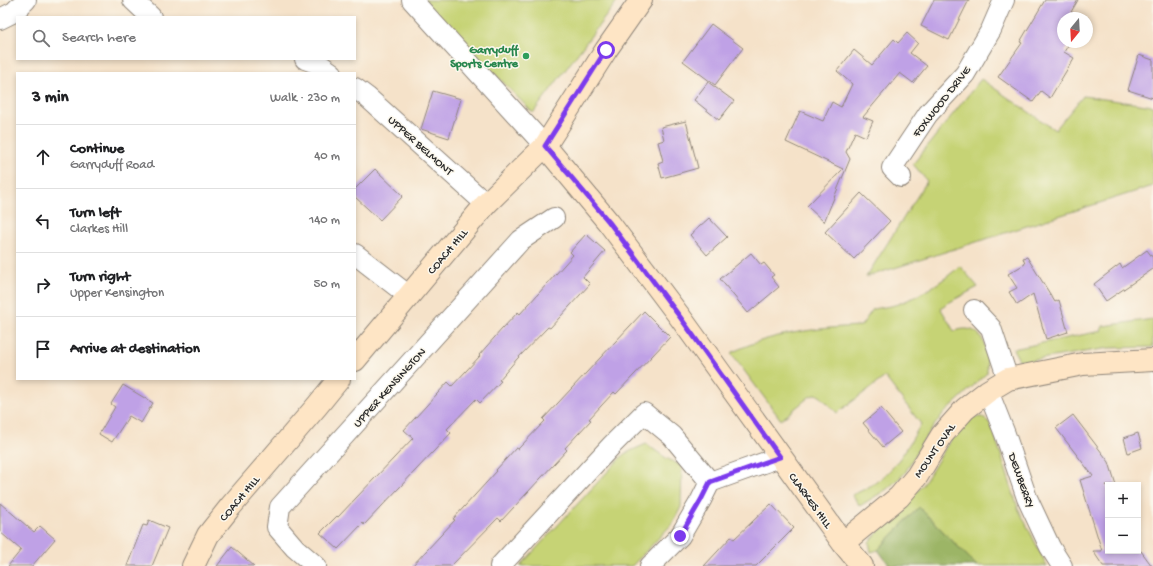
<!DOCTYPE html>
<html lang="en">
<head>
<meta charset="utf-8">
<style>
	body { margin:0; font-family:"Gochi Hand",sans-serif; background:#f6f6f6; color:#202124 }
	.controls { position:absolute; right:12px; bottom:12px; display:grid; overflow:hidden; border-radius:0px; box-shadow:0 2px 6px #0003 }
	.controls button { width:36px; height:36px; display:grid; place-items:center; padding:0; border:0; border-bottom:1px solid #e0e0e0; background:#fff; color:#202124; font:20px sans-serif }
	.compass { position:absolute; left:1057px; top:12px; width:36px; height:36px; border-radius:50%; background:#fff; box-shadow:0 2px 6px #0003; rotate:198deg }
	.stop { position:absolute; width:12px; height:12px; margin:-9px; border:3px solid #7c3aed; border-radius:50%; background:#fff }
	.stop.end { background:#7c3aed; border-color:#fff; box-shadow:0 1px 4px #0008 }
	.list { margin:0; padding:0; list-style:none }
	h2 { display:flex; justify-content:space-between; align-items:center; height:52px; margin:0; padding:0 16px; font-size:17px }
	h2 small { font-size:13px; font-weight:400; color:#757577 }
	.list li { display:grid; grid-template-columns:26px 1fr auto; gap:12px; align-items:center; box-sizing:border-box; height:64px; padding:0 16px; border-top:1px solid #e0e0e0 }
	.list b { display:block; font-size:15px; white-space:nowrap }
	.list p { margin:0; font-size:13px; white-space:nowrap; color:#757577 }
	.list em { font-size:13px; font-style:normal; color:#757577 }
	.icon { flex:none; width:22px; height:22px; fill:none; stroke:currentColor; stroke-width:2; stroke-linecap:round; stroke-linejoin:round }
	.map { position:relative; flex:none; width:1153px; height:566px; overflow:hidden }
	.search { position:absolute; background:#fff; box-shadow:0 2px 6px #0003; left:16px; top:16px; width:340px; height:44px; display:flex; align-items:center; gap:10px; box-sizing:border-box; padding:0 14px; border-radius:0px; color:#757577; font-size:15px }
	.panel { position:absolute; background:#fff; box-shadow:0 2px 6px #0003; left:16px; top:72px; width:340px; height:308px; border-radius:0px }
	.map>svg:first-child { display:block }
</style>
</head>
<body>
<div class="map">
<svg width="1153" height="566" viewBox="0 0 1153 566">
	<rect width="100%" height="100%" fill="#fbf7ec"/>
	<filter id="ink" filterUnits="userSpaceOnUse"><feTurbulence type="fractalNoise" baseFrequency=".025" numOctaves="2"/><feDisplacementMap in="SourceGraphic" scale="8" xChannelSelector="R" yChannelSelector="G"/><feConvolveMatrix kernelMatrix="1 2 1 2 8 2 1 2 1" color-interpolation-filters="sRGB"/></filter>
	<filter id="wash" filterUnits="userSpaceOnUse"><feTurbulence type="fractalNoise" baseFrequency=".012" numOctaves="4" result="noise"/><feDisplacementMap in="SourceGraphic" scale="16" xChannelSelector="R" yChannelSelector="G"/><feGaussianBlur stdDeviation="0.9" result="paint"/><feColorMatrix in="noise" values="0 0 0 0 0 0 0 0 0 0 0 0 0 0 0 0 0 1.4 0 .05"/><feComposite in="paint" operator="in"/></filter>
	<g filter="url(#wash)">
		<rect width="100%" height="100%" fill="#f5e2c9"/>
		<path fill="#c6d374" stroke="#787f50" d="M422 0H618L533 113Z
			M981 79 1055 130 1083 96 1153 106V186L866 277 927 181 913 164Z
			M960 266 978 287 948 303 941 309 954 331C985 321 988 350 987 373L942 415 921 444 905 473 887 489 860 506 852 495C891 479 901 458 921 424L885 377 837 413 821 397 816 394 809 397 781 420 731 353C770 333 817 328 861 326L873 309C881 307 890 307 898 304 920 296 942 282 960 266Z
			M1153 319V347L1109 348 1028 361 1019 360 1013 349 1101 331 1103 326Z
			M974 417H982L989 422 994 433 1018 508 1047 566H977L919 507 878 550 871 552 869 542 923 485 951 439 964 423Z
			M646 444 666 458 682 466 681 507 672 524 632 566H520L624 454Z"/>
		<path fill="#9cb566" stroke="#647048" d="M919 507 977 566H890L878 550Z"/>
		<g id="blocks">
			<path fill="#bfa1e6" d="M934 0H969L949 40 921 26Z
				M1045 0H1078L1071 12 1078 16 1077 18H1063V42H1070L1064 52 1074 58 1050 98 1041 91 1033 102 998 77 1022 43 1020 42Z
				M711 24 743 48 715 85 683 61Z
				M907 33 918 43 910 53 927 66 913 83 900 73 863 117 873 121 866 137 855 132 846 152 850 159 824 222 807 206 843 169 786 142 800 111 823 121 832 102 841 107 852 84 837 71 854 50 872 65 894 39 898 43Z
				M1139 55 1153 60V98L1128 90Z
				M708 82 734 101 719 120 694 100Z
				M433 91 461 99 449 138 421 129Z
				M686 121 698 168 662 178 658 163 663 161 658 142 664 140 661 127Z
				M375 169 403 196 380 220 355 197V189Z
				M861 193 890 221 854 259 825 232Z
				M709 218 727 237 707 255 690 235Z
				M586 234 605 251 583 277 590 284 550 328 548 327 517 359 499 380 501 381 480 403 476 399 447 429 451 433 364 525 363 523 338 549 320 533 337 516 338 517 413 438 404 430 448 382 452 386 480 356 479 355 502 329 518 312 520 314 573 255 570 252Z
				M1147 250 1153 258V269L1106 301 1094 284 1120 264 1122 268Z
				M751 253 761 265 764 263 774 275 771 277 779 287 748 313 720 279Z
				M1027 257 1055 302 1059 300 1068 332 1046 339 1033 294 1017 305 1009 292 1017 288 1008 274 1025 264 1023 258Z
				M644 311 670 337 616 394 614 392 589 419 591 420 565 448 567 450 501 521 498 518 451 566H412L455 520 453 519 497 471 496 470 516 448 518 449 545 421 543 419Z
				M123 385 153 403 141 423 129 416 112 442 99 434 115 407 111 404Z
				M881 408 901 432 883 447 863 423Z
				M1073 415 1109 462 1116 485H1106L1108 488V551H1141L1152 566H1103L1093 551H1102L1080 480 1093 476 1056 428Z
				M1138 433 1142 448 1128 453 1124 438Z
				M0 503 34 532 40 526 55 539 32 566H8L21 550 0 532Z
				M771 504 794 528 756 566H704L731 537 734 539Z
				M149 520 168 528 152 566H127L143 525 147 526Z
				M232 547 254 566H217Z"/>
		</g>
	</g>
	<g filter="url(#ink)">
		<use href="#blocks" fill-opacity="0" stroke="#90867a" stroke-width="1"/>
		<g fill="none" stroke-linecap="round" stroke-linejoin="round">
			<defs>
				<path id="street" d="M133 0 151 17
					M412 0 545 146
					M0 19 14 12 26 0
					M305 59 319 64 332 73
					M355 88 367 97 486 204
					M901 177 892 168 928 114 965 74 991 30 1004 0
					M355 254 409 296
					M974 310 991 328 1008 379
					M988 391 1005 434 1027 498 1050 547 1062 566
					M316 566 295 548 277 527 280 507 521 240 554 218
					M500 566 612 445 644 413 672 436 710 482
					M650 566 680 536 701 500 710 482 780 457"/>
				<path id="secondary" d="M545 146 609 223 680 317 843 543 862 566
					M355 360 486 204 545 146 606 50 641 0
					M843 543 899 497 917 476 942 435 965 409 988 391 1008 379 1083 364 1153 360
					M193 566 208 535 231 506 317 406 339 379"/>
			</defs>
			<use href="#street" stroke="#90867a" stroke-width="22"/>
			<use href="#secondary" stroke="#90867a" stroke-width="24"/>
			<use href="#street" stroke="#fff" stroke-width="20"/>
			<use href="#secondary" stroke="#fee5c5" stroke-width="22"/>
		</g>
	</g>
	<g fill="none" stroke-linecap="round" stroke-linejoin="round" filter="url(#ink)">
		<path stroke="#7c3aed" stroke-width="5" d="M606 50 545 146 609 222 680 317 780 457 710 482 701 500 680 536"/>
	</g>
	<circle fill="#2e9e5b" stroke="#fbf7ec" stroke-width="1.5" cx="526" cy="56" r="4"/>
	<g text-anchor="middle" stroke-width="3" stroke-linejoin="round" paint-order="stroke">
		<g font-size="12" font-weight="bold" fill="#27864d" stroke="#fbf7ec" text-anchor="end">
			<text x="518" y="53">Garryduff<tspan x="518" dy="14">Sports Centre</tspan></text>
		</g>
		<g font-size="12" fill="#2b2b2b" stroke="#fbf7ec">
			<text transform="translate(941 101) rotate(-52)" y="4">FOXWOOD DRIVE</text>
			<text transform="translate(421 145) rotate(42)" y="4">UPPER BELMONT</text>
			<text transform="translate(447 251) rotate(-50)" y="4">COACH HILL</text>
			<text transform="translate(389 387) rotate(-48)" y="4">UPPER KENSINGTON</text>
			<text transform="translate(934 450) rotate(-55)" y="4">MOUNT OVAL</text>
			<text transform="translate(1022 480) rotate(70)" y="4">DEWBERRY</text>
			<text transform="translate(239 498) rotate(-50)" y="4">COACH HILL</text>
			<text transform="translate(811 500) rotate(54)" y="4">CLARKES HILL</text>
		</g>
	</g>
</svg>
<div class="controls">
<button>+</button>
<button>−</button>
</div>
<svg class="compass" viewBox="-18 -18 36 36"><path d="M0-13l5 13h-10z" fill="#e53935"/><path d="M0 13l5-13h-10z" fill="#757577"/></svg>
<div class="stop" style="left:606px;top:50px"></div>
<div class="stop end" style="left:680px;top:536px"></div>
<div class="search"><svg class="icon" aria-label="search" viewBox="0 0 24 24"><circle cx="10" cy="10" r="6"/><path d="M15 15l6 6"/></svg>Search here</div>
<section class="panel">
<h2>3 min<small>Walk · 230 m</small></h2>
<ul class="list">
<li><svg class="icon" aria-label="ahead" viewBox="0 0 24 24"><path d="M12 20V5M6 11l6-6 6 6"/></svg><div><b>Continue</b><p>Garryduff Road</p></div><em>40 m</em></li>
<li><svg class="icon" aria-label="left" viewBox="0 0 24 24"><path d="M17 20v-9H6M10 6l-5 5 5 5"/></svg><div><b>Turn left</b><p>Clarkes Hill</p></div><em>140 m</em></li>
<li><svg class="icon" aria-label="right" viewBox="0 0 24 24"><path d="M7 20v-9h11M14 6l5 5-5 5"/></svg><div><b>Turn right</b><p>Upper Kensington</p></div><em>50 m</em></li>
<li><svg class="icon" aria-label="arrive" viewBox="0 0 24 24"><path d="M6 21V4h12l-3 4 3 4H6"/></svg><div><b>Arrive at destination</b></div></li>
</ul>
</section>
</div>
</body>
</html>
